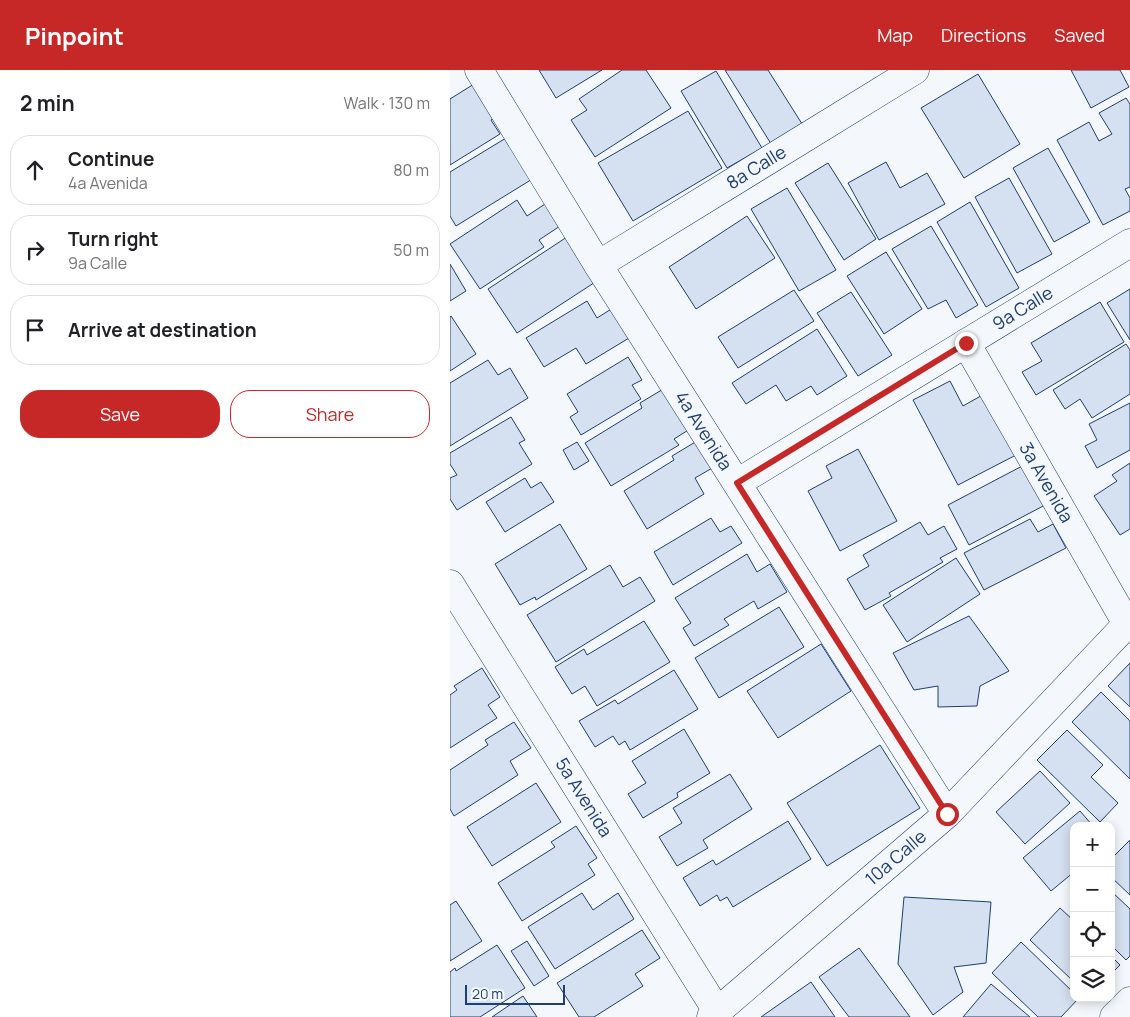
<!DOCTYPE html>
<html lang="en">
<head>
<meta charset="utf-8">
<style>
	body { margin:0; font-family:Manrope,sans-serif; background:#f2f2f2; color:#202124 }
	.controls { position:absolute; right:15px; bottom:15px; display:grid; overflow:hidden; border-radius:10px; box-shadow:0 2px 12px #0003 }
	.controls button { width:45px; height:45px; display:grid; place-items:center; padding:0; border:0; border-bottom:1px solid #e0e0e0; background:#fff; color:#202124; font:25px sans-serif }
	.scale { position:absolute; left:15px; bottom:12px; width:100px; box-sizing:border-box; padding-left:5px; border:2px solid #1d3f73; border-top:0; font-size:14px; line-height:18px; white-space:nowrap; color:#1d3f73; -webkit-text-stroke:4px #f4f7fb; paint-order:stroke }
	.stop { position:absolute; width:15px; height:15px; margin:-11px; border:4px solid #c62828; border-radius:50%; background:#fff }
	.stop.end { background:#c62828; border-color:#fff; box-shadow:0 1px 5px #0008 }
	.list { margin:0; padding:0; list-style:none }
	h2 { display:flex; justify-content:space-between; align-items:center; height:65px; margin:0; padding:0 20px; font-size:21px }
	h2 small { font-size:16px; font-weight:400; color:#757577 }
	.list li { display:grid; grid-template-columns:32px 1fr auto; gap:15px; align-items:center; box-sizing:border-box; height:70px; margin:0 10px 10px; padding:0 10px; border:1px solid #e0e0e0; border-radius:20px }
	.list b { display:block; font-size:19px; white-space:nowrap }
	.list p { margin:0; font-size:16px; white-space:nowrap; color:#757577 }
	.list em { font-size:16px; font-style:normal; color:#757577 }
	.actions { display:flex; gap:10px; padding:15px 20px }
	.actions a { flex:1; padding:11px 0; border:1px solid #c62828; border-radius:20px; text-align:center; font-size:18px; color:#c62828 }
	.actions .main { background:#c62828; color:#fff }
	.icon { flex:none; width:28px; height:28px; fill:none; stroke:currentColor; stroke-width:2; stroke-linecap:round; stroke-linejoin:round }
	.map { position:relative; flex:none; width:680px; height:947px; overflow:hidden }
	header { display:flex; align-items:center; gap:30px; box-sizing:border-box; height:70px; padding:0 25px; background:#c62828; color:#fff }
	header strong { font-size:24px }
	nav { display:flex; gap:28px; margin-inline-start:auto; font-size:18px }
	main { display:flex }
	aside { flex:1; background:#fff }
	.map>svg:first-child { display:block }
</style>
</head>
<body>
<header>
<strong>Pinpoint</strong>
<nav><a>Map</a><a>Directions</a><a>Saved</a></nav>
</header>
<main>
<aside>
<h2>2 min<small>Walk · 130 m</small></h2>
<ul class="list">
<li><svg class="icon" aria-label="ahead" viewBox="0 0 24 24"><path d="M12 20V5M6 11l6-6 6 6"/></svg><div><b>Continue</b><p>4a Avenida</p></div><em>80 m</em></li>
<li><svg class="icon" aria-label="right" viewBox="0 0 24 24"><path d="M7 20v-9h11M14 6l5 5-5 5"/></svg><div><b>Turn right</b><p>9a Calle</p></div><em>50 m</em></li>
<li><svg class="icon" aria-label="arrive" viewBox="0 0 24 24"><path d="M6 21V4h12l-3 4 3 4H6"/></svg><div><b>Arrive at destination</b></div></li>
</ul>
<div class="actions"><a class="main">Save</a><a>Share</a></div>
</aside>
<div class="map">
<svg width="680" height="947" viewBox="0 0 680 947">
	<rect width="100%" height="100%" fill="#f4f7fb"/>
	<path fill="#d5e0f0" stroke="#1d3f73" d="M89 0H152L106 28Z
		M172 0H196L221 38 145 87 121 50 137 40 129 29Z
		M275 0H318L354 57 323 77Z
		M621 0H670L679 17 641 38Z
		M266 1 312 78 277 98 231 21Z
		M528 4 570 74 514 108 471 38Z
		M32 9 53 42 41 50 50 64 0 95V29Z
		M676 28 680 34V117L675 119 680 128V141L653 155 607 70 639 52 649 71 662 64 649 43Z
		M238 41 272 98 183 151 148 93Z
		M61 65 84 108 6 156 0 146V102Z
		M598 78 640 152 604 172 563 98Z
		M436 92 450 118 477 103 495 134 429 170 398 113Z
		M378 93 426 169 394 190 345 113Z
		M559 108 602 184 567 203 525 127Z
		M337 118 386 200 349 221 301 139Z
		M67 130 77 146 95 134 110 156 89 170 94 177 30 219 0 174Z
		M520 132 569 218 536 237 487 152Z
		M297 146 325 188 246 239 219 197Z
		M481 156 528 235 506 248 496 230 478 239 442 179Z
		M123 163 153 207 67 263 38 219Z
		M436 182 472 239 434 264 397 206Z
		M0 194 16 221 0 231Z
		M680 219V270L657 233Z
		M344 220 364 251 288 298 268 267Z
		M401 222 442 285 408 306 367 243Z
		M137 231 147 248 166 236 184 265 136 294 126 278 94 297 76 268Z
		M650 232 674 272 586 325 572 302 592 291 581 273Z
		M1 246 26 284 0 301V247Z
		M367 259 397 306 367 325 361 316 336 331 326 315 296 334 282 313Z
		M676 274 680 280V324L642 348 630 329 615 339 603 320Z
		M178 287 192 310 182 315 191 329 131 365 120 347 128 342 117 324Z
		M38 290 48 305 60 298 78 328 0 376V313Z
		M500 311 513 336 536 323 568 384 508 415 463 330Z
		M215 318 240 359 224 369 229 375 161 416 135 373 192 338 190 333Z
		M680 333V380L647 398 635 376 647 370 639 354Z
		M61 347 75 370 69 373 82 394 7 440 0 429V408L7 405 0 394V383Z
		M247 371 264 397 245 408 254 424 197 459 174 421 224 390 222 386Z
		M127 372 139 391 124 400 113 380Z
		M408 379 447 451 390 481 358 421 382 408 376 396Z
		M680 393V459L670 465 644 426 667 411 662 405Z
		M576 394 597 434 519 475 498 435Z
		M75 408 81 418 91 412 104 432 55 462 36 432Z
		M261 448 270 462 281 456 292 473 223 515 204 482Z
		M580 449 588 462 603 454 616 478 534 520 514 483Z
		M470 452 478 465 494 456 507 479 490 488 493 492 439 523 441 526 415 540 397 509 419 496 413 485Z
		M110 454 137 499 86 530 85 527 70 535 45 494Z
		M297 484 307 502 320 494 337 522 308 539 304 531 274 549 279 555 244 576 233 558 241 553 225 528Z
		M506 488 530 524 457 572 433 535Z
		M160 495 173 517 190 507 205 531 106 592 77 545Z
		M329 537 354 577 269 628 245 588Z
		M519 546 559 601 530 616 527 636 488 637V616L464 620 443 583Z
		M194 551 220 592 147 636 135 616 122 624 105 597 134 579 137 585Z
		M371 574 401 621 328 668 297 621Z
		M680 593V637L658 616Z
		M32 598 50 627 38 635 47 648 0 678V625L7 620 4 616Z
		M224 600 248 639 180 680 175 671 169 675 163 666 145 677 129 651 165 630 168 634Z
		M651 622 680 651V709L622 652Z
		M64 652 81 678 60 691 68 705 4 746 0 739V700L38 675 35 670Z
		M234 659 260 703 227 723 228 727 193 748 178 724 196 713 182 691Z
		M617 660 653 695 641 707 668 733 650 752 587 690Z
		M430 675 470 738 377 796 337 733Z
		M590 701 620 733 575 774 546 742Z
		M280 704 302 739 253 770 258 778 227 796 209 767 232 753 223 738Z
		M86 713 111 752 42 796 17 757Z
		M630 741 643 756H624V802L601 821 573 788Z
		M338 751 361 789 283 837 277 827 270 831 267 825 250 836 233 808 263 790 266 795Z
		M126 756 147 788 138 794 145 805 72 851 48 813 105 777 101 772Z
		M680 770V825L661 807V789Z
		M661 821 680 839V886L676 890 661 875Z
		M132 823 143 840 168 823 184 849 105 899 78 857Z
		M454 827 541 832 536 893 504 897 513 922 483 945 448 894Z
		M6 831 32 871 0 891V835Z
		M610 838 624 851V912L580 870Z
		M192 860 210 888 185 904 193 916 144 947H129L107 913Z
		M77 871 99 906 84 916 61 881Z
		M571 872 624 923V928H629L611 947H588L542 903Z
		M47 875 75 918 30 947H0V902L5 898 6 901Z
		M409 878 460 947H399L369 907Z
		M661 886 670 895 661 904Z
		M361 912 385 947H311Z
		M541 914 580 947H513Z
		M73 926 87 947H42Z"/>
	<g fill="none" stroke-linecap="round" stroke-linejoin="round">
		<defs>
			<g id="street">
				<path id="s1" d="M29 0 148 195 497 744"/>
				<path id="s2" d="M148 195 465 0"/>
				<path id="s3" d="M516 273 677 554"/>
				<path id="s4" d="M287 413 680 173"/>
				<path id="s5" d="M0 514 267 941"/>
				<path id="s6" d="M261 947 497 744 680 551"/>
				<path d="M664 947 680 931"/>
			</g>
		</defs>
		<use href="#street" stroke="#1d3f73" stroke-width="29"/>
		<use href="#street" stroke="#f4f7fb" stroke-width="28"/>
	</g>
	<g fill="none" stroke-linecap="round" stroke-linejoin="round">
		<path stroke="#c62828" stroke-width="6" d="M497 744 287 413 516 273"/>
	</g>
	<g text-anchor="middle" stroke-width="4" stroke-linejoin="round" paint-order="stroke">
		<g font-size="18" fill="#1d3f73" stroke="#f4f7fb">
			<text dy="6" stroke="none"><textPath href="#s2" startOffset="186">8a Calle</textPath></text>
			<text dy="6" stroke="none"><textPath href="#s4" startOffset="335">9a Calle</textPath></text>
			<text dy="6" stroke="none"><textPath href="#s1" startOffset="425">4a Avenida</textPath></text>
			<text dy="6" stroke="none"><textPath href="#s3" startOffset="161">3a Avenida</textPath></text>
			<text dy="6" stroke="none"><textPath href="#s5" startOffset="252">5a Avenida</textPath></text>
			<text dy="6" stroke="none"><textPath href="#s6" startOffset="244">10a Calle</textPath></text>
		</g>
	</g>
</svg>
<div class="controls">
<button>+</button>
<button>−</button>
<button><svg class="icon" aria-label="locate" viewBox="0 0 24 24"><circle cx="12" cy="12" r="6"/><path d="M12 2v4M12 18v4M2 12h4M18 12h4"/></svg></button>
<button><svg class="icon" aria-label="layers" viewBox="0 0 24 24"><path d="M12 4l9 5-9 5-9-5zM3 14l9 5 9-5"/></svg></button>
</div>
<div class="scale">20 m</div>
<div class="stop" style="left:497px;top:744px"></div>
<div class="stop end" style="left:516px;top:273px"></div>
</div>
</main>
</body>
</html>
